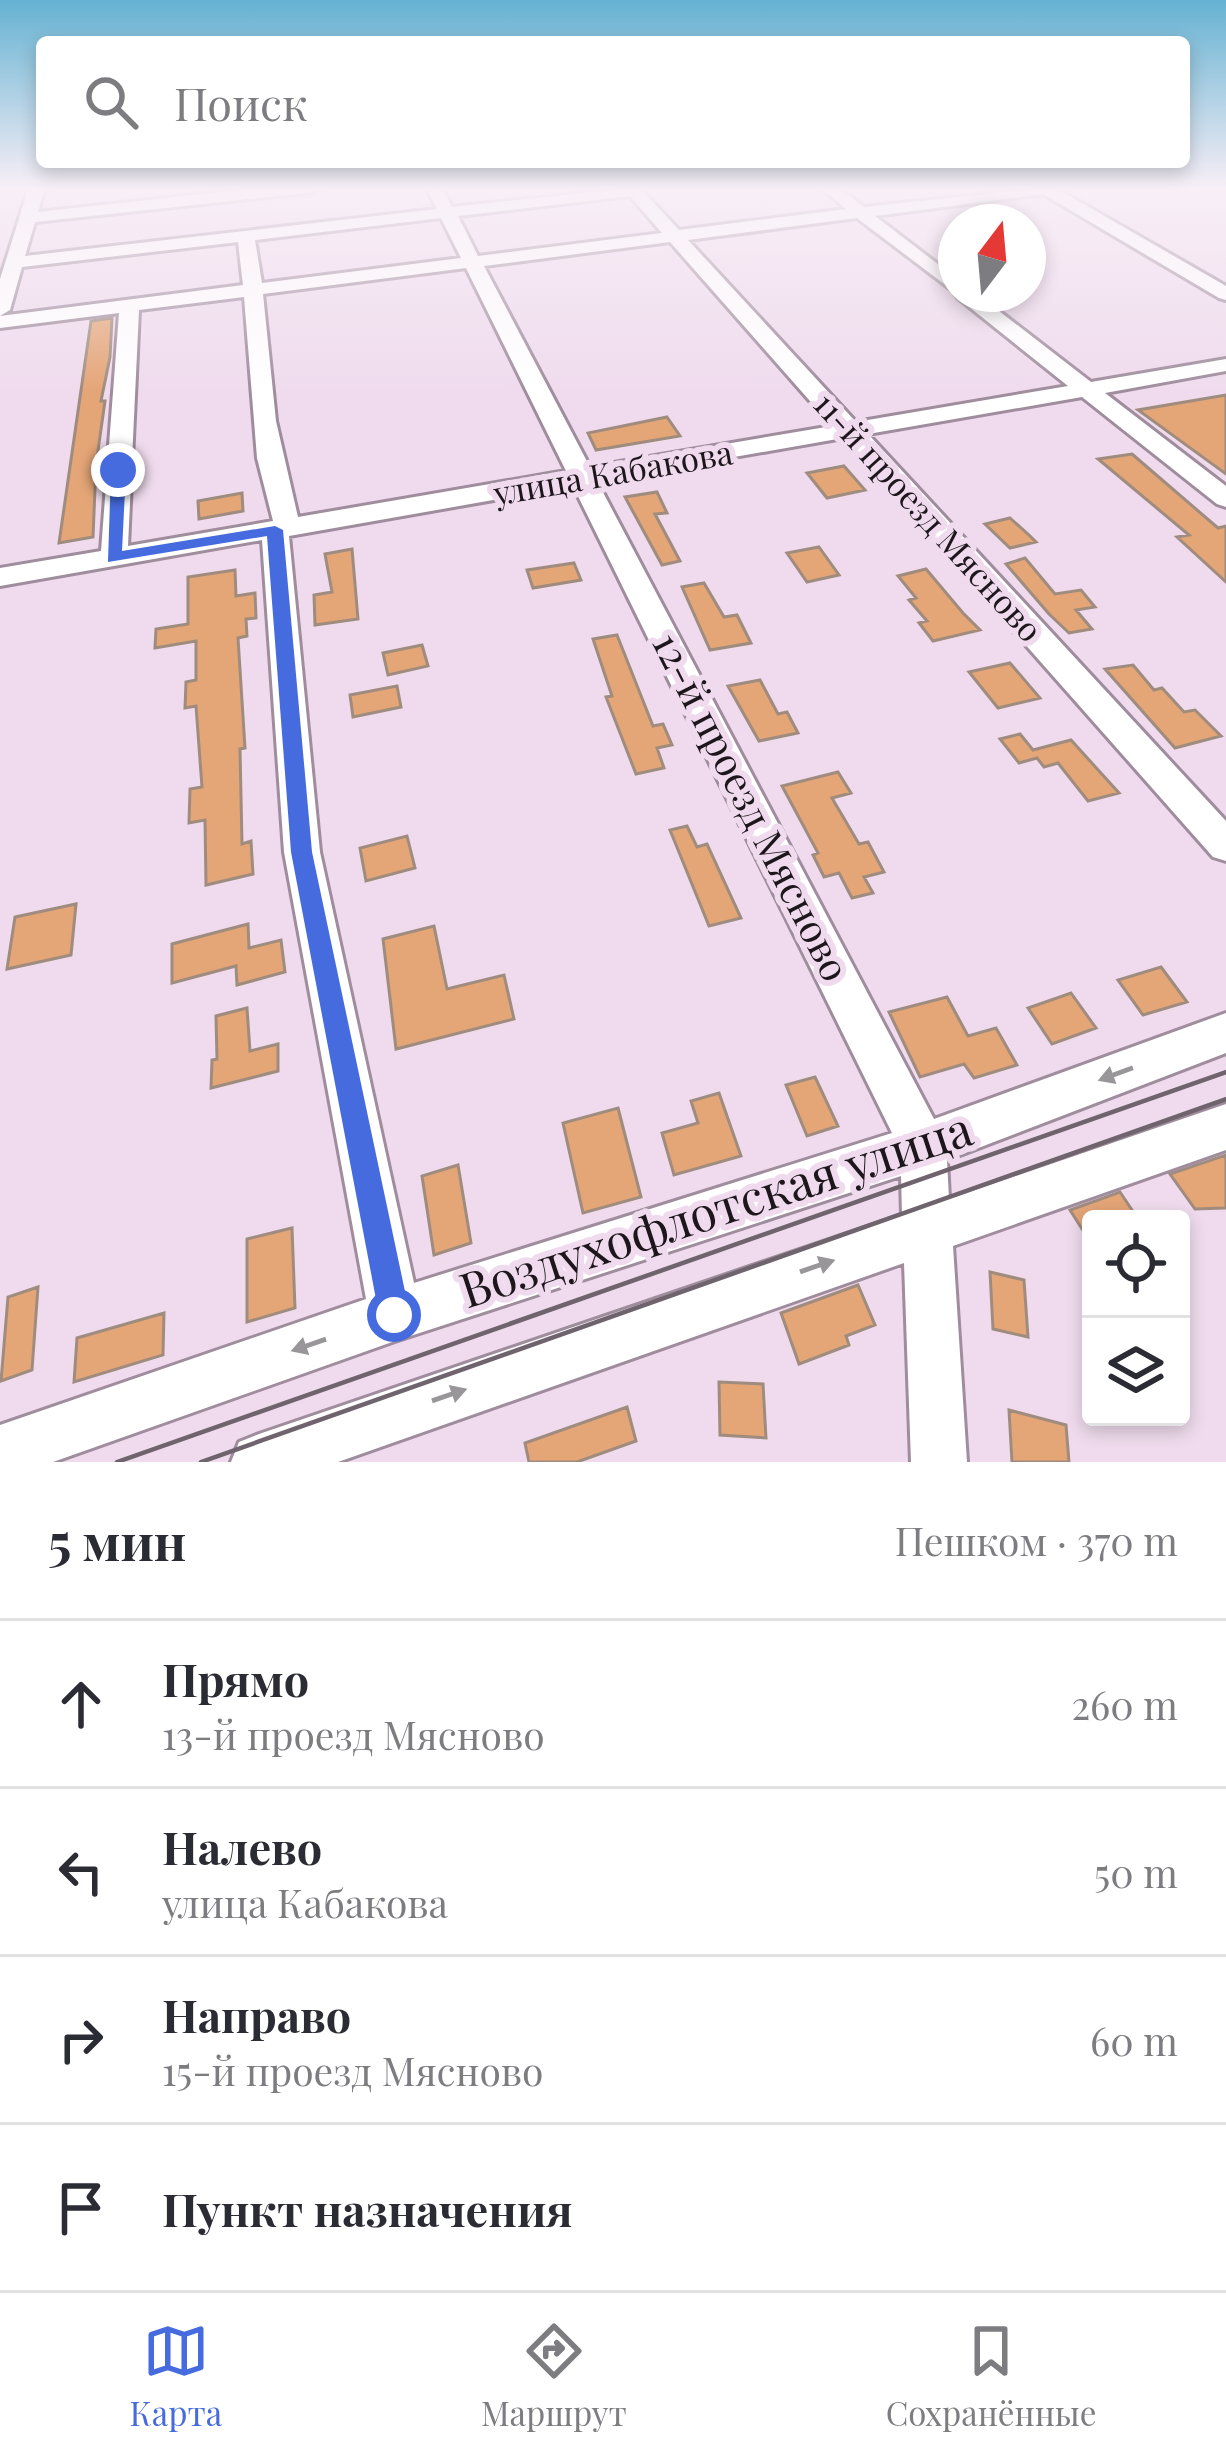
<!DOCTYPE html>
<html lang="ru">
<head>
<meta charset="utf-8">
<style>
	body { margin:0; font-family:"Playfair Display",serif; background:#f2f2f3; color:#2b2b33 }
	.controls { position:absolute; right:36px; bottom:36px; display:grid; overflow:hidden; border-radius:12px; box-shadow:0 6px 18px #0003 }
	.controls button { width:108px; height:108px; display:grid; place-items:center; padding:0; border:0; border-bottom:3px solid #e1e1e2; background:#fff; color:#2b2b33; font:60px sans-serif }
	.compass { position:absolute; left:938px; top:204px; width:108px; height:108px; border-radius:50%; background:#fff; box-shadow:0 6px 18px #0003; rotate:16deg }
	.stop { position:absolute; width:36px; height:36px; margin:-27px; border:9px solid #466bde; border-radius:50%; background:#fff }
	.stop.end { background:#466bde; border-color:#fff; box-shadow:0 3px 12px #0008 }
	.list { margin:0; padding:0; list-style:none }
	h2 { display:flex; justify-content:space-between; align-items:center; height:156px; margin:0; padding:0 48px; font-size:51px }
	h2 small { font-size:39px; font-weight:400; color:#7c7c81 }
	.list li { display:grid; grid-template-columns:78px 1fr auto; gap:36px; align-items:center; box-sizing:border-box; height:168px; padding:0 48px; border-top:3px solid #e1e1e2 }
	.list b { display:block; font-size:45px; white-space:nowrap }
	.list p { margin:0; font-size:39px; white-space:nowrap; color:#7c7c81 }
	.list em { font-size:39px; font-style:normal; color:#7c7c81 }
	.icon { flex:none; width:66px; height:66px; fill:none; stroke:currentColor; stroke-width:2; stroke-linecap:round; stroke-linejoin:round }
	.map { position:relative; flex:none; width:1226px; height:1462px; overflow:hidden }
	.search { position:absolute; background:#fff; box-shadow:0 6px 18px #0003; left:36px; right:36px; top:36px; height:132px; display:flex; align-items:center; gap:30px; box-sizing:border-box; padding:0 42px; border-radius:12px; color:#7c7c81; font-size:45px }
	.sheet { height:828px; background:#fff }
	nav { display:flex; justify-content:space-around; align-items:center; box-sizing:border-box; height:168px; border-top:3px solid #e1e1e2; background:#fff; font-size:33px; color:#7c7c81 }
	nav a { display:grid; justify-items:center; gap:6px }
	nav .on { color:#466bde }
	.map>svg:first-child { display:block }
</style>
</head>
<body>
<div class="map">
<svg width="1226" height="1462" viewBox="0 0 1226 1462">
	<rect width="100%" height="100%" fill="#efdbed"/>
	<path fill="#e4a577" stroke="#a08c7e" stroke-width="3" d="M112 318 110 357 101 401H105L96 465 93 537 59 543 91 321Z
		M1226 395V474L1138 410Z
		M667 417 680 436 596 450 588 433Z
		M1132 454 1218 528 1226 526V582L1177 537 1189 535 1098 459Z
		M844 466 865 490 827 498 807 473Z
		M657 492 667 513 655 514 680 561 662 565 625 497Z
		M242 493 243 511 199 519 198 501Z
		M1010 518 1029 535 1036 542 1010 548 985 524Z
		M819 547 839 575 807 582 787 553Z
		M352 549 358 619 315 625 314 595 332 592 325 554Z
		M1025 558 1055 594 1081 590 1095 607 1076 610 1092 629 1069 633 1049 614 1006 564Z
		M574 563 581 580 533 588 527 570Z
		M926 569 963 613 980 630 933 641 919 623 927 621 909 600 916 598 898 576Z
		M235 570 236 596 255 593 256 618 246 619 247 636 238 638 245 748 240 749 242 844 251 841 253 874 206 885 205 820 189 823 190 789 202 787 196 706 185 708 186 682 196 680V641L155 648 156 629 188 624V577Z
		M704 583 724 617 737 615 751 643 710 650 682 587Z
		M617 635 653 726 663 724 672 745 657 748 664 768 636 774 606 697 612 696 593 639Z
		M422 645 428 666 388 675 383 653Z
		M1010 663 1040 698 998 708 969 672Z
		M1133 665 1154 690 1162 688 1184 712 1195 710 1221 736 1175 748 1105 669Z
		M760 680 778 714 787 712 798 733 759 741 728 686Z
		M397 686 401 707 353 717 350 695Z
		M1020 734 1033 750 1071 740 1119 793 1088 801 1058 763 1044 767 1037 758 1019 763 1000 739Z
		M838 772 851 793 832 798 859 844 868 842 884 872 864 877 873 893 852 898 839 873 824 877 813 855 818 853 782 786Z
		M687 826 697 847 707 844 741 918 709 926 670 830Z
		M407 836 415 868 366 881 360 848Z
		M76 904 71 955 7 969 15 917Z
		M248 924 249 948 281 940 285 972 237 985 236 966 172 983V944Z
		M434 926 447 989 504 975 514 1019 396 1049 383 939Z
		M1161 967 1187 1002 1143 1015 1118 980Z
		M1071 993 1096 1028 1052 1044 1028 1008Z
		M947 997 968 1036 996 1028 1017 1065 974 1078 964 1064 920 1077 889 1012Z
		M247 1008 250 1051 278 1044V1071L211 1088 212 1060 217 1059 216 1016Z
		M815 1077 838 1126 807 1136 786 1085Z
		M719 1093 741 1156 674 1175 662 1133 698 1123 691 1101Z
		M618 1108 641 1197 583 1213 563 1123Z
		M1226 1155V1208L1195 1209 1170 1174Z
		M458 1165 471 1243 434 1255 422 1176Z
		M1120 1192 1138 1219H1091V1243L1070 1210Z
		M292 1228 295 1308 247 1322V1239Z
		M990 1272 1024 1280 1028 1337 993 1329Z
		M858 1285 875 1325 846 1336 849 1345 799 1364 781 1313Z
		M38 1287 32 1370 1 1381 8 1297Z
		M164 1313 163 1355 74 1382 77 1338Z
		M719 1382 763 1384 766 1438 720 1435Z
		M627 1407 636 1441 577 1462H529L525 1443Z
		M1009 1410 1066 1425 1069 1462H1012Z"/>
	<g fill="none" stroke-linecap="round" stroke-linejoin="round">
		<defs>
			<path id="minor" d="M29 187H45L38 212 268 187H322L314 192 35 222 25 256 437 209 426 187H442L452 207 639 187 679 230 846 209 820 187H838L864 207 1054 187 1226 286V300L1219 298 1043 194 875 216 956 278V293L857 218 688 240 856 422 1068 386 958 298 955 294 956 293 977 294 1091 382 1226 359V371L1105 393 1226 486V507L1217 504 1082 397 868 434 1226 821V861L1213 857 843 438 597 481 934 1119 1226 1013V1053L947 1160 949 1199 1226 1104V1150L953 1246 967 1462H911L904 1263 338 1462H231L239 1442 259 1434 902 1215 901 1176 395 1341 53 1462H0V1425L366 1299 284 852 262 540 0 586V568L101 551 119 313 0 328V279ZM630 196 662 233 478 256 458 216ZM441 218 461 258 262 283 255 240ZM238 242 243 285 0 316 10 310 22 267ZM670 242 832 426 590 467 484 266ZM466 268 566 471 298 517 276 421 263 294ZM244 297 257 458 273 521 128 546 139 310ZM573 486 892 1133 414 1283 320 852 289 536Z"/>
		</defs>
		<use href="#minor" stroke="#9f8d9d" stroke-width="6"/>
		<use href="#minor" fill="#fff" fill-rule="evenodd"/>
		<path stroke="#6f636d" stroke-width="4.5" d="M117 1462 1226 1072
			M201 1462 1226 1099"/>
	</g>
	<defs><path id="oneway-solid" d="M-6-.8H1V-3.2L6.5 0L1 3.2V.8H-6Z" transform="scale(3)"/></defs>
	<g fill="#999699">
		<use href="#oneway-solid" transform="translate(1116 1074) rotate(160)"/>
		<use href="#oneway-solid" transform="translate(817 1266) rotate(-19)"/>
		<use href="#oneway-solid" transform="translate(309 1345) rotate(161)"/>
		<use href="#oneway-solid" transform="translate(449 1395) rotate(-19)"/>
	</g>
	<linearGradient id="sky" x2="0" y2="1"><stop stop-color="#65b2d2"/><stop offset="0.48" stop-color="#f8eff7"/><stop offset="1" stop-color="#f8eff7" stop-opacity="0"/></linearGradient>
	<rect width="1226" height="392" fill="url(#sky)"/>
	<path fill="#466bde" d="M118 466 126 470 122 551 275 526 283 530 312 852 410 1315 405 1326 394 1330 384 1326 379 1315 291 852 267 536 108 562 111 470Z"/>
	<g text-anchor="middle" stroke-width="12" stroke-linejoin="round" paint-order="stroke">
		<g font-size="33" fill="#1d161c" stroke="#efdbed">
			<text transform="translate(613 473) rotate(-10)" y="12">улица Кабакова</text>
			<text transform="translate(928 517) rotate(48)" y="12">11-й проезд Мясново</text>
		</g>
		<g font-size="39" fill="#1d161c" stroke="#efdbed">
			<text transform="translate(751 807) rotate(63)" y="14">12-й проезд Мясново</text>
		</g>
		<g font-size="48" fill="#1d161c" stroke="#efdbed">
			<text transform="translate(716 1210) rotate(-18)" y="17">Воздухофлотская улица</text>
		</g>
	</g>
</svg>
<div class="controls">
<button><svg class="icon" aria-label="locate" viewBox="0 0 24 24"><circle cx="12" cy="12" r="6"/><path d="M12 2v4M12 18v4M2 12h4M18 12h4"/></svg></button>
<button><svg class="icon" aria-label="layers" viewBox="0 0 24 24"><path d="M12 4l9 5-9 5-9-5zM3 14l9 5 9-5"/></svg></button>
</div>
<svg class="compass" viewBox="-18 -18 36 36"><path d="M0-13l5 13h-10z" fill="#e53935"/><path d="M0 13l5-13h-10z" fill="#7c7c81"/></svg>
<div class="stop" style="left:394px;top:1315px"></div>
<div class="stop end" style="left:118px;top:470px"></div>
<div class="search"><svg class="icon" aria-label="search" viewBox="0 0 24 24"><circle cx="10" cy="10" r="6"/><path d="M15 15l6 6"/></svg>Поиск</div>
</div>
<section class="sheet">
<h2>5 мин<small>Пешком · 370 m</small></h2>
<ul class="list">
<li><svg class="icon" aria-label="ahead" viewBox="0 0 24 24"><path d="M12 20V5M6 11l6-6 6 6"/></svg><div><b>Прямо</b><p>13-й проезд Мясново</p></div><em>260 m</em></li>
<li><svg class="icon" aria-label="left" viewBox="0 0 24 24"><path d="M17 20v-9H6M10 6l-5 5 5 5"/></svg><div><b>Налево</b><p>улица Кабакова</p></div><em>50 m</em></li>
<li><svg class="icon" aria-label="right" viewBox="0 0 24 24"><path d="M7 20v-9h11M14 6l5 5-5 5"/></svg><div><b>Направо</b><p>15-й проезд Мясново</p></div><em>60 m</em></li>
<li><svg class="icon" aria-label="arrive" viewBox="0 0 24 24"><path d="M6 21V4h12l-3 4 3 4H6"/></svg><div><b>Пункт назначения</b></div></li>
</ul>
</section>
<nav>
<a class="on"><svg class="icon" aria-label="map" viewBox="0 0 24 24"><path d="M3 6l6-2 6 2 6-2v14l-6 2-6-2-6 2zM9 4v14M15 6v14"/></svg>Карта</a>
<a><svg class="icon" aria-label="directions" viewBox="0 0 24 24"><path d="M12 3l9 9-9 9-9-9zM9 14v-3h6M13 9l2 2-2 2"/></svg>Маршрут</a>
<a><svg class="icon" aria-label="saved" viewBox="0 0 24 24"><path d="M7 4h10v16l-5-4-5 4z"/></svg>Сохранённые</a>
</nav>
</body>
</html>
